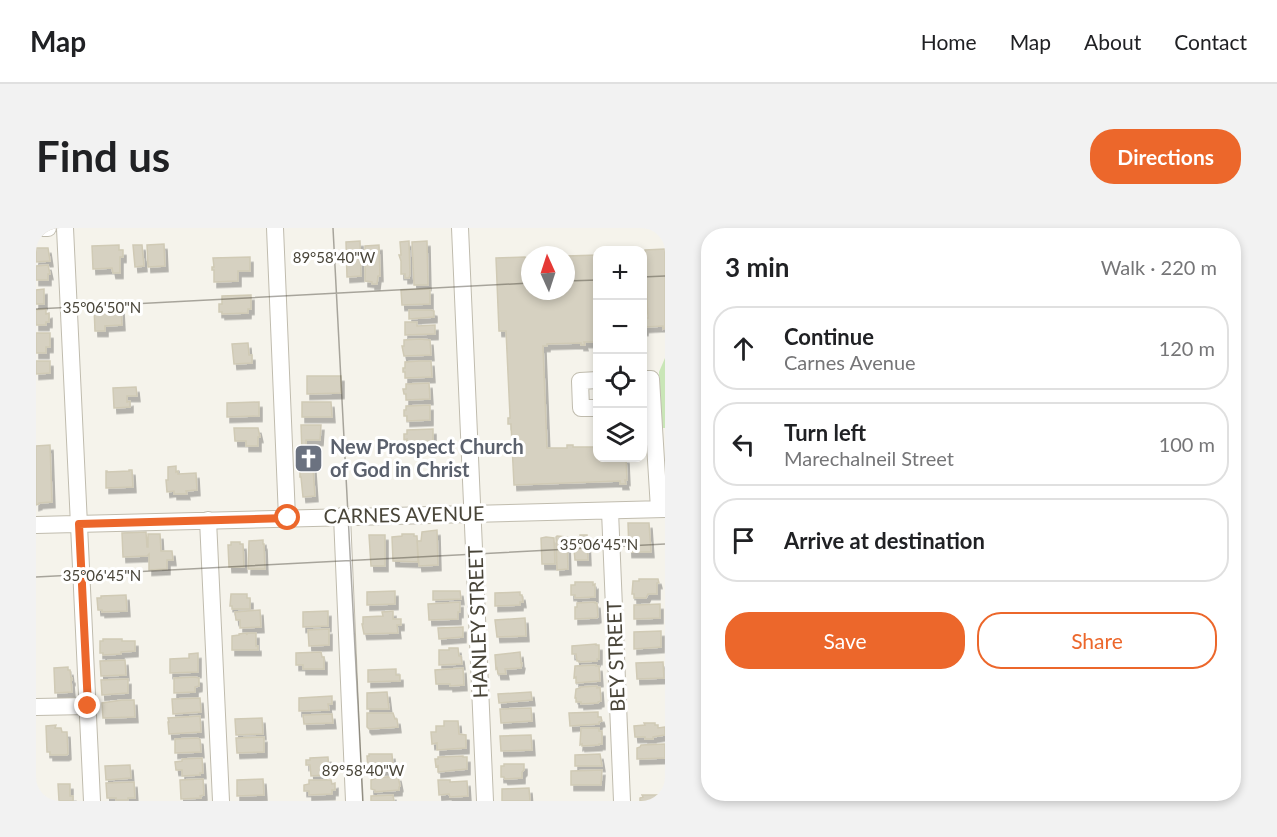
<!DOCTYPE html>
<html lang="en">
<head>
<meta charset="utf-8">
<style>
	body { margin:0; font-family:Lato,sans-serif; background:#f2f2f2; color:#202124 }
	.controls { position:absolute; right:18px; top:18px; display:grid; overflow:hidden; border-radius:12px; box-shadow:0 3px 9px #0003 }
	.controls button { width:54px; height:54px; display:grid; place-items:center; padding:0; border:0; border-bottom:2px solid #e0e0e0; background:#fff; color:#202124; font:30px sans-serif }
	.compass { position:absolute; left:485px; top:18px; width:54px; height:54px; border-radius:50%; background:#fff; box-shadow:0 3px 9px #0003; rotate:357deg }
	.stop { position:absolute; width:18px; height:18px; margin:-14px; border:4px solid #ec672b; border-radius:50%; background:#fff }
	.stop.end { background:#ec672b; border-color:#fff; box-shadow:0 2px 6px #0008 }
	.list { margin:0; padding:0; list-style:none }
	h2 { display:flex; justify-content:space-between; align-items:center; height:78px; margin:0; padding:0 24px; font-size:26px }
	h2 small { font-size:20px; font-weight:400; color:#757577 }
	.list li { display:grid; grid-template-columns:39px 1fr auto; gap:18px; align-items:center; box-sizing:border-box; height:84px; margin:0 12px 12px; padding:0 12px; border:2px solid #e0e0e0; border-radius:24px }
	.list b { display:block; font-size:22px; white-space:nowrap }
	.list p { margin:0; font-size:20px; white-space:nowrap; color:#757577 }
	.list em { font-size:20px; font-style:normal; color:#757577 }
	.actions { display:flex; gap:12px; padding:18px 24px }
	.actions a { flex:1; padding:14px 0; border:2px solid #ec672b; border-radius:24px; text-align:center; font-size:21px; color:#ec672b }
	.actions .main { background:#ec672b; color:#fff }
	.icon { flex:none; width:33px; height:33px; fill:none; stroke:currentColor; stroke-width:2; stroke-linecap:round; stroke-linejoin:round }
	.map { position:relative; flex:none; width:629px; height:573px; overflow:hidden; border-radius:24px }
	header { display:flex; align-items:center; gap:36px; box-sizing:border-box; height:84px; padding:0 30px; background:#fff; border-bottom:2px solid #e0e0e0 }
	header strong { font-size:28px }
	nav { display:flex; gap:33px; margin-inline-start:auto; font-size:21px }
	.intro { display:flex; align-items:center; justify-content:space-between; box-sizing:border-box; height:144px; padding:0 36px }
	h1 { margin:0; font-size:42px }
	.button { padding:15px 27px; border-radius:24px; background:#ec672b; color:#fff; font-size:21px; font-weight:700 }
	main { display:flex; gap:36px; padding:0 36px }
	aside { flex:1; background:#fff; border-radius:24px; box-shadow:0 3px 9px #0003 }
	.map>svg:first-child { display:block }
</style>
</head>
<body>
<header>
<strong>Map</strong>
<nav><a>Home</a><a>Map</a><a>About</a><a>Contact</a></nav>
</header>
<div class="intro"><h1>Find us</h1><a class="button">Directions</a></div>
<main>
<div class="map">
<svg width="629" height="573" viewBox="0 0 629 573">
	<defs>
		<filter id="shadow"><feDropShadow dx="3" dy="5.5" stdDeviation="0" flood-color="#0004"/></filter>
	</defs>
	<rect width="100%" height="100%" fill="#f5f3eb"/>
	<path fill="#c9e6b7" d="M629 130V200H624L623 144Z"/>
	<path fill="#d6d1c1" stroke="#d0cab5" stroke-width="1.5" filter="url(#shadow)" d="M324 13 325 48 311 49 310 14Z
		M373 13 374 46 373 50H369V46H365V33L363 27H365L364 14Z
		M391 13 392 57H378L376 14Z
		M128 16 129 38 112 39 111 17Z
		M83 17V22H87V29H84V45H77L76 40 57 41 56 18Z
		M97 17H106L108 38 99 39Z
		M343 17 344 48H342L341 56H336V54L329 53V18Z
		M0 20H12L14 33 0 34Z
		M629 21V100L627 101V98L609 99V102H606V89H608V90H612L610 48 606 49V39H610L609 22Z
		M562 27V114H548L549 117H545V115L511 116V118H507L511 220H531V217H537V219H562V230H590L591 252H589L590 256H584V253L478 257 475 196H472V190H474V188L470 103H463L460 30 489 29V30H494V63H530V28Z
		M214 29V43H202V53L178 54V42H176V39H178L177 30Z
		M12 37 14 46H12V52H0V38Z
		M8 61V76H0V62Z
		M394 61V76L366 77 365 62Z
		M215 67V81H212V85L186 86V84H183V76H186V68Z
		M85 78 86 97 69 98V103H59L58 79Z
		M10 81V86L13 85V94H10V97H0V82Z
		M373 82H395L398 83V89L373 91Z
		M369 94H381V98L399 97V106L369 107Z
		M0 105H14V119H10V125H0Z
		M384 111 394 112 395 127 368 128 366 118H368V112Z
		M212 115 213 127H216V135L198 136 196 116Z
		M0 133H14V145L0 146Z
		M383 133H395L396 149 369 150V144H367V140H369V134Z
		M271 148H305V165L271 166Z
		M393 155 394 171 370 172V166H368L367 161H370V156Z
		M100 159 101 168H91V174L94 173V179L78 180 77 160Z
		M223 174V188L191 189V175Z
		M266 174H295L296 189H266Z
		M394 177V192L371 193V188H368V182H370V178Z
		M265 197H285L284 212H270V225H276L279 268 267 269 265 249H264V235H262V231H264V225H266Z
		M198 200H222L224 209H222V218H210V213H199Z
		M397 201V217L371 218V211L368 212V206H371V202Z
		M14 217 16 274 3 275V276L0 277V218Z
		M140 238V244L142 243V246L160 245 161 262 150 263 151 266H138V263L131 264 130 252H132V239Z
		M93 242H96L97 259 70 260V243H71V244L93 243Z
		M592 295H613L615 324H593Z
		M401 302 402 337 383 338 381 313H385L386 304Z
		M110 304 111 319H112V306H124L125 323H136L137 332H131V341L113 342V326L111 328 87 329 86 305Z
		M366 306H378V308H381L382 334 357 333 356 309 366 308Z
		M333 307H349V338H335Z
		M544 307H551L552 332H539L537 310 544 309Z
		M521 308 531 309 532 341 521 342 520 309Z
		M510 309 518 310 519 336H506L505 310Z
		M227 312V316H228L229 341H212L213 313Z
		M195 314H204V316H207L208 339H193L192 317H195Z
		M603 351H622L623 355H621V366H612L610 370H598V366H596L597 353H603Z
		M539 354H557V357L559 356V369L539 370V367H535V357H539Z
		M359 363V376L331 377V364Z
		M397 363H424L425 371 397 372Z
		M484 364V367H486L487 374H484V377L459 378V365Z
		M195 366H211V370H214V381H196V378H194Z
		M90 367 91 383 66 384V382H62L61 370H65V368Z
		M424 374V384H422V391L393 392 392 376Z
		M559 374V375H561L562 389 560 390 539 391V379H541V375Z
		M624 376V390L598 391V377Z
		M224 382 225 399 204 400V392H200L199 384Z
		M292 383V398L267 399V384Z
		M357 383V391H365V397H361L362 405 328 406 326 396H327V389L347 388 346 384Z
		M489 390 490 408 461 409 459 392Z
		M427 399V409L403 411 402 400Z
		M293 401V417L273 418 272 402Z
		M625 403V419L598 421V404Z
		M211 405H220V418H222V422H196V408L203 407V406L210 405 211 407Z
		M67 411H86V413H99V423L85 424V426L67 427V425H64V413H67Z
		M560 416V417H563V431H561V433L543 434V433H541L540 426H536V418Z
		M413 420H422L423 428H425L426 436 403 437V422H413Z
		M285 424 286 429H288V441H267V437H260V425Z
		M484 424 485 435H486L485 440 469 441 470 446H462L461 440 460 441 459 427Z
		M162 425V444L134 445V431L153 430V426Z
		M89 432 90 447 65 448 64 433Z
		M627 434 628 450 601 451 600 435Z
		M560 437V438H563L564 453 540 455V449L538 450 539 438Z
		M32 439V442H34L35 450H36V452H35L36 464 19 465 18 440Z
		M427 440 428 457 414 458V456H400L399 442Z
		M360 441V447H364V453L332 454V442Z
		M159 449 163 450V458L159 459V464L138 465V450Z
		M92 451V465L66 467 65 452Z
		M561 458V460L564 459 565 473 562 474V475L545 476V474H540V470H539L540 461 544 460V459Z
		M351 464 353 481H331V465Z
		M495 464 496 472 463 475 462 466Z
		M296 468V476H292L293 482 263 483V470Z
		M164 470 165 484 137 486 136 471Z
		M86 472H98L99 489 67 490 66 475Z
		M495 480 496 493 465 495 464 481Z
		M562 484V489H565L566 493 563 494V496L534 498 533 485Z
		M331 485H357L359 491H361L362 499 333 501 331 499Z
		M296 486 297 495 268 496 267 487Z
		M164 488 165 504 133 506 132 494H133L132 490Z
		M226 490 227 506 200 507 199 491Z
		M408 493H422L423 506 430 507V520L401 522V515L396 516 395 504H400V498H408Z
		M608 495H619V497H622V500L629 499V507L617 509V511H609V509H599L598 498 609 497Z
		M20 497 19 500H25L26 504H31L32 526 30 527H14V524H11L10 498Z
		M545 500H563V503H566V516H563V517L546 518V516L544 517Z
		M495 507 496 522 465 523 464 508Z
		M228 509V524L201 525 200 510Z
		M161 510 164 511 165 524 139 525V511Z
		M629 516V530L601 531V520L604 519 605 517Z
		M333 526H356L357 541 333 543V542H332L331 528H333Z
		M564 526 566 538H539V527Z
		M427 528V529H431V541L402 544V538L400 539 399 531H402V529Z
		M292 529 293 544H287L288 547 275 548 274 537H270V532H274V530Z
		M166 530 167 545H164V547L146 548V542H140L139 534 146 533V531Z
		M468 536H488V542L486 544V550L469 551 468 549H465V538H468Z
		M94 537 95 550 70 552 69 538Z
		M566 542 565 557H535V543Z
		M362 548 364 558 363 559V562L339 564V562L335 561V552L338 551V550Z
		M167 551 168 567 164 568 165 570 145 571 144 552Z
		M227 551 228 567 201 568V552Z
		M273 552H295L296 556 299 555V562H296V566L273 567V563H268V557L273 556Z
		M402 552H414V554L431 553 432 568 414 569 413 566 403 567Z
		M98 554 99 570H92V572H80V570H71L70 555Z
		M22 556H34V568H37V573H23Z
		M493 560 494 573H466V561Z
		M357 567 358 573H335V568Z
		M606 567H624V573H604V570L607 569Z"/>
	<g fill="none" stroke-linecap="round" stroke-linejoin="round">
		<defs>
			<path id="minor" d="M0 0H12
				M29 0 56 573
				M239 0 251 290
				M424 0 449 573
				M606 151H615L623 281
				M562 152 544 153 545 180H562
				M574 283 586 573
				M306 288 318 573
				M172 292 185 573
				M0 297 629 281
				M0 479 52 478"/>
		</defs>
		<use href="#minor" stroke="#c0bcae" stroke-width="18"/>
		<use href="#minor" stroke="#fff" stroke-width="16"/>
	</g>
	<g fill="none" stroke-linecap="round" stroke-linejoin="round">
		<path stroke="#ec672b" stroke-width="8" d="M52 478 43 296 252 290"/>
	</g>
	<path fill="none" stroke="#494539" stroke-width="1.5" stroke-opacity="0.45" d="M297 0 327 573M606 49 629 48M530 53 562 52M0 81 494 55M0 349 629 316"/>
	<defs>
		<symbol id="church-square" viewBox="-11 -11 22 22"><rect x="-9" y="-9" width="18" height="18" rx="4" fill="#6b7280" stroke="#fff"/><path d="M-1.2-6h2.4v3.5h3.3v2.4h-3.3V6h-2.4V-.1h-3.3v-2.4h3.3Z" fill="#fff"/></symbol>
	</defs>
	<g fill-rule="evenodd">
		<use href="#church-square" x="256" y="214" width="33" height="33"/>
	</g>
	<g text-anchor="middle" stroke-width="6" stroke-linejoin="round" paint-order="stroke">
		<g font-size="20" font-weight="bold" fill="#5b616d" stroke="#fff" text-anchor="start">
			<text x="294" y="226">New Prospect Church<tspan x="294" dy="23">of God in Christ</tspan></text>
		</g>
		<g font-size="20" fill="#494539" stroke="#fff">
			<text transform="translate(368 287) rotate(-1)" y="7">CARNES AVENUE</text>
			<text transform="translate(442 394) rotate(-92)" y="7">HANLEY STREET</text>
			<text transform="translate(580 428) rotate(-92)" y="7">BEY STREET</text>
		</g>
	</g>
	<g font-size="15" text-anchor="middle" fill="#494539" stroke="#fff" stroke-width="6" stroke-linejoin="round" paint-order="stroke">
		<text x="298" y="35">89°58'40"W</text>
		<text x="66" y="85">35°06'50"N</text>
		<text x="563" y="322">35°06'45"N</text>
		<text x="66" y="353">35°06'45"N</text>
		<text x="327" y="548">89°58'40"W</text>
	</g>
</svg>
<div class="controls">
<button>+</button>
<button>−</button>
<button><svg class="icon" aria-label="locate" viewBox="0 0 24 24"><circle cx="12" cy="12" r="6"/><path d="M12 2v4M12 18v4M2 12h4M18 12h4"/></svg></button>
<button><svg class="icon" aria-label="layers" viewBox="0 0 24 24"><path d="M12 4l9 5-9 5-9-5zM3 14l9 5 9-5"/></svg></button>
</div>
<svg class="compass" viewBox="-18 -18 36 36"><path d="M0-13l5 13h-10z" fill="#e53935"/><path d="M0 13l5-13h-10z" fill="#757577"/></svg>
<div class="stop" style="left:252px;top:290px"></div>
<div class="stop end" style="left:52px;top:478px"></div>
</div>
<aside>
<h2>3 min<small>Walk · 220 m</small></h2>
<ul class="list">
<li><svg class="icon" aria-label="ahead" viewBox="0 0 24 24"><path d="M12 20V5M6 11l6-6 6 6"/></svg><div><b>Continue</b><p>Carnes Avenue</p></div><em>120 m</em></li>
<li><svg class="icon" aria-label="left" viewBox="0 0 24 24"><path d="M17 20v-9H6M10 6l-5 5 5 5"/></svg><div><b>Turn left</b><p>Marechalneil Street</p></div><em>100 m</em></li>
<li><svg class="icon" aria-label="arrive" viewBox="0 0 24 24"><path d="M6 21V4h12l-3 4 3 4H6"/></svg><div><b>Arrive at destination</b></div></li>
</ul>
<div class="actions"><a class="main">Save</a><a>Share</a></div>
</aside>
</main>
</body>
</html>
